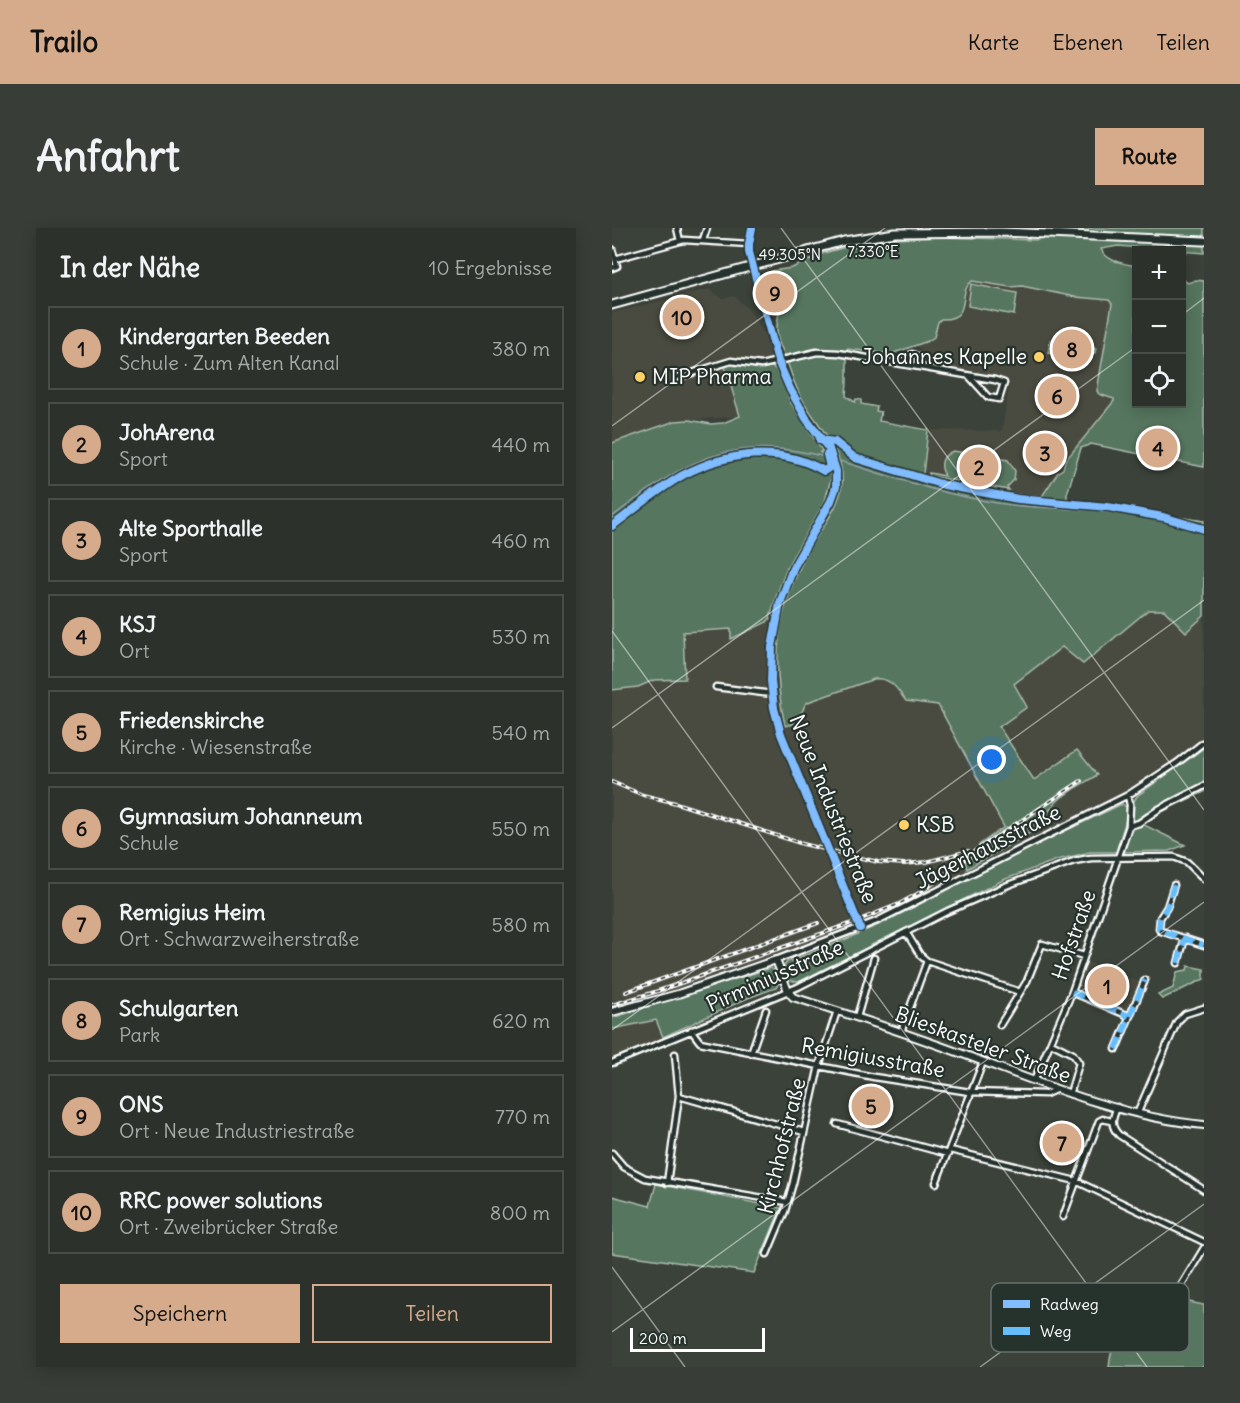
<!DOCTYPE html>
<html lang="de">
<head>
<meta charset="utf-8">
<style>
	body { margin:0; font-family:Delius,sans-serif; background:#383e37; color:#f1f3f6 }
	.controls { position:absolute; right:18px; top:18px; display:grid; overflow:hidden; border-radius:0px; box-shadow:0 3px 15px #0003 }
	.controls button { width:54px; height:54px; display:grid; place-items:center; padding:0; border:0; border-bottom:2px solid #484d47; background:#2c322b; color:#f1f3f6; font:30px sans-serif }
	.scale { position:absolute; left:18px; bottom:15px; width:135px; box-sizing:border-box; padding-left:6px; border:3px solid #fff; border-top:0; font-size:16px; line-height:21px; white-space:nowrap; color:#fff; -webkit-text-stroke:4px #26332d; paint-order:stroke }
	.you { position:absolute; left:380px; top:532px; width:21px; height:21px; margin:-15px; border:4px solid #fff; border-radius:50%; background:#1a73e8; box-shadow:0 0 0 9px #1a73e833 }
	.badge { display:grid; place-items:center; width:39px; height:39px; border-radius:50%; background:#d6ab8b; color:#111; font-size:20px; font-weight:700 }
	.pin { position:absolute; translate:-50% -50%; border:3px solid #fff; box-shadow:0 2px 6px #0006 }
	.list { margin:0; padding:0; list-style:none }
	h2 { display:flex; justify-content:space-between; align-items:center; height:78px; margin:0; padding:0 24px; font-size:26px }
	h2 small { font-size:20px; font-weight:400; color:#a6aaa9 }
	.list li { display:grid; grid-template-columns:39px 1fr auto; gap:18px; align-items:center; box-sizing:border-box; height:84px; margin:0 12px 12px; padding:0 12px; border:2px solid #484d47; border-radius:0px }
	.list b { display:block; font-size:22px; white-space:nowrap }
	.list p { margin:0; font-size:20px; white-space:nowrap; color:#a6aaa9 }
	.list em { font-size:20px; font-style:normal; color:#a6aaa9 }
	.actions { display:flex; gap:12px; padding:18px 24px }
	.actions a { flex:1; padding:14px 0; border:2px solid #d6ab8b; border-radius:0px; text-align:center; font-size:21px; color:#d6ab8b }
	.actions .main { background:#d6ab8b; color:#111 }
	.icon { flex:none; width:33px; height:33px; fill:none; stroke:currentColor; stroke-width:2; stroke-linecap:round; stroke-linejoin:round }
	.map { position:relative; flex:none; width:592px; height:1139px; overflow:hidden; border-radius:0px }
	header { display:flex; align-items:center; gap:36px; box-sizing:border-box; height:84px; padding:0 30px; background:#d6ab8b; color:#111 }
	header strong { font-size:28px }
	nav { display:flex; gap:33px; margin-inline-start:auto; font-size:21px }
	.intro { display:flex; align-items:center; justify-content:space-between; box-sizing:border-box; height:144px; padding:0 36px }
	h1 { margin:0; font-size:42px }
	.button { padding:15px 27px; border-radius:0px; background:#d6ab8b; color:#111; font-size:21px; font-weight:700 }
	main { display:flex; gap:36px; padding:0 36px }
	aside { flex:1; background:#2c322b; border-radius:0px; box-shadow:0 3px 15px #0003 }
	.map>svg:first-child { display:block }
</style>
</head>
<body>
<header>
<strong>Trailo</strong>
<nav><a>Karte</a><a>Ebenen</a><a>Teilen</a></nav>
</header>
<div class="intro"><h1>Anfahrt</h1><a class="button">Route</a></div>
<main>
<aside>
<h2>In der Nähe<small>10 Ergebnisse</small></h2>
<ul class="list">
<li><span class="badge">1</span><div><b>Kindergarten Beeden</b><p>Schule · Zum Alten Kanal</p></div><em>380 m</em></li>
<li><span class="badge">2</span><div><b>JohArena</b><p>Sport</p></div><em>440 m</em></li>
<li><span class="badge">3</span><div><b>Alte Sporthalle</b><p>Sport</p></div><em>460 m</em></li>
<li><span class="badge">4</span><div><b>KSJ</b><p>Ort</p></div><em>530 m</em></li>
<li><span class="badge">5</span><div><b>Friedenskirche</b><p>Kirche · Wiesenstraße</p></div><em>540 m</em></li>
<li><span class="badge">6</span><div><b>Gymnasium Johanneum</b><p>Schule</p></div><em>550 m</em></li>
<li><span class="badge">7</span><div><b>Remigius Heim</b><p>Ort · Schwarzweiherstraße</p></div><em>580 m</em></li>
<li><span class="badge">8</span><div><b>Schulgarten</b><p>Park</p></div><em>620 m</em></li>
<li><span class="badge">9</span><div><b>ONS</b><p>Ort · Neue Industriestraße</p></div><em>770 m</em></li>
<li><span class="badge">10</span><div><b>RRC power solutions</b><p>Ort · Zweibrücker Straße</p></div><em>800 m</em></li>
</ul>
<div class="actions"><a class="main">Speichern</a><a>Teilen</a></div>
</aside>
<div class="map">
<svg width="592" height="1139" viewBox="0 0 592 1139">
	<rect width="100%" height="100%" fill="#3b4239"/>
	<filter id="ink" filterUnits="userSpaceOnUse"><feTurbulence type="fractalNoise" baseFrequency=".0167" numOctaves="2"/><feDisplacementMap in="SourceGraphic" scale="12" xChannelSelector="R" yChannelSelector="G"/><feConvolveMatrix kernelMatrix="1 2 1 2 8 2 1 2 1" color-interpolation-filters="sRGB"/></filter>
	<g filter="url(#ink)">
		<path fill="#4a4c41" d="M360 53 398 59 410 58 463 69 498 72 500 76 499 169 502 173 453 233 451 241 446 244 430 270 317 251 311 246 316 202 390 203 398 153 318 134 305 117 322 109 326 94 329 91H337L345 88 350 83 355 57Z
			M97 61 111 71 122 68 139 84 152 106 164 141 159 139 147 141 122 135 128 188 63 193 0 215V85Z
			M216 234 228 237 230 255 228 267 221 283 186 342 176 368 169 392 173 498 185 495 193 477 196 474 262 451 271 450 277 453 294 473 326 477 392 599 367 617 370 622 353 634 433 588 445 573 485 547 465 522 422 553 387 499 401 456 450 418 471 435 536 382H552L574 404 592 388V520L529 563 522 573 517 607 510 606 516 585 506 577 406 625 273 694 225 715 175 734 172 738 162 742 154 741 78 767 0 790V462L26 459 42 452 72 451 71 404 120 401V411L158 390 164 369 176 337 213 273 219 250Z
			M474 733 527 754 515 783 464 762Z
			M44 791 51 809 0 831V801Z"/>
		<path fill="#56765e" stroke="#aabaae" stroke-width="1.5" fill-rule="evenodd" d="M426 0H592V25L506 18 489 21C495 34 511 35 524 38V176H570V51L576 55 584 52 592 53V239L479 216 469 220 455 266V271L460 273 592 293V388L574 404 552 382H536L471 436 450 419 402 456 415 479 387 499 422 552 465 522 485 547C468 558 433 573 433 596L355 641 353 634 370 622 367 617 392 599 326 477 294 473C285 461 279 449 262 451L196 474 193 477 185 495 173 498C159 432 164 381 197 322 208 301 227 281 230 257 234 222 203 196 188 167 180 152 177 136 170 121 165 113 164 100 166 90 167 78 178 58 158 58L157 47 160 43 180 40 212 25 245 16 283 11 323 9 426 12ZM360 53 398 59 410 58 463 69 497 72 500 76 485 163 487 166 502 171V173L453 233 451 241 446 244 429 270 317 251 311 246 316 202 267 193 269 184 264 183 265 179 249 176V172L244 171 243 174 234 168 235 154V121L279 126 316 113 322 109 326 94 329 91C362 92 344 64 360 53Z
			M359 56 405 65 402 87 356 78Z
			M438 112 484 120 483 125 463 122 462 129 436 125Z
			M122 135 147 141 159 139 164 141 179 175 211 224H208L216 234 219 250 213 273 176 337 164 369 158 390 155 394 119 411V401L71 404 73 451 42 452 26 459 0 462V215L63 193 77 192 99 196 111 195 128 188 113 139Z
			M341 223 396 232 403 243 402 252 395 259 397 262 317 248V245L333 248C327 237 329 228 341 223Z
			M592 520V564C569 575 550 582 530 596L573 617 557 623 511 624 519 601 522 573 525 568Z
			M510 576 516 580V585L504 624H478L445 632 391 652 186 754 176 752 172 738 175 734 225 715 273 694 406 625Z
			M576 738 592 741V751L550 771 546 767 561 760 565 744 575 742Z
			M159 740 162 742 167 755 164 760 136 770 51 809 44 792 0 801V790Z
			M44 956 169 980 142 1045 0 1025V968L38 978Z
			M561 1066 577 1074 592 1077V1139H497C498 1115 512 1098 537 1096Z"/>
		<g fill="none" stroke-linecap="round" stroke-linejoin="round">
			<path stroke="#93a3aa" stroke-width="1.5" d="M0 289C39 260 78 228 128 222 189 214 239 238 296 254 324 263 356 270 385 275 409 279 433 279 458 281 503 283 549 292 592 305"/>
			<defs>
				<path id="street" d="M65 0 68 13
					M140 0 137 16V24L166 133 178 161 194 190 217 221 224 243V259L219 273 181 340 168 375 160 419 159 453 162 480 169 506 248 700
					M91 12 95 0
					M0 21 3 31
					M0 40 5 38 3 31 72 12 137 16
					M287 135 300 126 306 129V138
					M64 150 119 133 149 137 205 124 226 125 383 152 392 155 387 171 376 169 357 148
					M104 459 160 466
					M517 598 527 595 547 581 592 558
					M562 657 555 679 548 690 547 701 549 703 592 717
					M294 704 308 727 315 733 408 764
					M164 732 265 693 516 567 565 535 592 514
					M566 735 573 710
					M460 764 517 788
					M245 789 262 730
					M388 797 415 753 430 716 472 728
					M79 802 88 814 262 849 358 864 434 866 443 862
					M289 804 315 733
					M439 815 461 826 467 835 458 866
					M504 821 533 752
					M139 825 154 782
					M0 835 186 759 336 683 396 657 462 633 479 630 562 629 575 634 592 651
					M422 853 460 764 517 598 518 577 516 567
					M67 868 192 904
					M505 879C501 890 497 897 507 907L592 962
					M526 884 565 794 573 786 592 780
					M225 896 336 926
					M338 922 464 953 592 1014
					M0 925 12 939 33 950 175 974
					M55 955 67 868 63 826
					M324 955 371 834
					M451 989 487 893 491 891 499 893
					M155 1026 173 983 181 955 207 838 225 783
					M566 1063 592 1020"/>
				<path id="secondary" d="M0 784 66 766 164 732 176 763 181 769C245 789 309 810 372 834 443 861 516 890 592 897"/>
				<path id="primary" d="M0 77 232 13 283 5 389 4 592 13"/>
			</defs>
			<use href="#street" stroke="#fff" stroke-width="9"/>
			<use href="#secondary" stroke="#fff" stroke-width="10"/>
			<use href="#primary" stroke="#fff" stroke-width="11"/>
			<use href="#street" stroke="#26332d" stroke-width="4.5"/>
			<use href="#secondary" stroke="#26332d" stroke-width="6"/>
			<use href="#primary" stroke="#26332d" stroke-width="7"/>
			<defs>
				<path id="rail" d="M0 554 31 567 64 575 191 616 266 634 292 636 314 634 356 623
					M14 764 206 695
					M0 777 46 763 237 696 287 676 314 661 363 623 469 553"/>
			</defs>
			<use href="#rail" stroke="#fff" stroke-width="4"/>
			<use href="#rail" stroke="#26332d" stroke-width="1.5" stroke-dasharray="4.5" stroke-linecap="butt"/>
			<path stroke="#66bdfb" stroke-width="6" stroke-dasharray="12 6" stroke-linecap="butt" d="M562 657 555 679 548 690 547 701 549 703 592 717
				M566 735 573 710
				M460 764 517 788
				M504 821 533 752"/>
			<defs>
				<path id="cycleway" d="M140 0 137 16V24L166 133 178 161 194 190 217 221 224 243V259L219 273 181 340 168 375 160 419 159 453 162 480 169 506 248 700
					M208 212 223 214 243 230 332 257 406 271 496 279 551 289 592 301
					M0 298C23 281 46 261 71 247 115 224 168 217 212 243L218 239 215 227"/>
			</defs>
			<use href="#cycleway" stroke="#26332d" stroke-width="11"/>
			<use href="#cycleway" stroke="#80bcff" stroke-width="8"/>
		</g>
	</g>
	<path fill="none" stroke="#fff" stroke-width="1.5" stroke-opacity="0.45" d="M169 0 592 582M570 87 592 70M0 198 273 0M0 403 535 1139M0 500 524 119M0 802 592 372M0 1039 73 1139M0 1104 592 674M368 1139 592 976"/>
	<g fill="#ffd166" stroke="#26332d" stroke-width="2">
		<circle cx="427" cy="129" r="6"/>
		<circle cx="28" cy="149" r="6"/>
		<circle cx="292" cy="597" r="6"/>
	</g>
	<g text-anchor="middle" stroke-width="4.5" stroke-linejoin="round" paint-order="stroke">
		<g font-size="21" fill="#fff" stroke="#26332d" text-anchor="start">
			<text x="415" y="136" text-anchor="end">Johannes Kapelle</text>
			<text x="40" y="156">MIP Pharma</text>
			<text x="304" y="604">KSB</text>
		</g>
		<g font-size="21" fill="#fff" stroke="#26332d">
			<text transform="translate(221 581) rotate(68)" y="7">Neue Industriestraße</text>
			<text transform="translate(376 619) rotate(-27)" y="7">Jägerhausstraße</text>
			<text transform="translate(462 707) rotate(-71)" y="7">Hofstraße</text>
			<text transform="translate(163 748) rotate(-24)" y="7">Pirminiusstraße</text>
			<text transform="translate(371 817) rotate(20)" y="7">Blieskasteler Straße</text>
			<text transform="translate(261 830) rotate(10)" y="7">Remigiusstraße</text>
			<text transform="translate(170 918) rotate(-76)" y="7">Kirchhofstraße</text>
		</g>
	</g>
	<rect x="379" y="1055" width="198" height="69" rx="9" fill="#26332d" stroke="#67706c" stroke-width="1.5"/>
	<rect x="391" y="1072" width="27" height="8" fill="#80bcff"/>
	<rect x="391" y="1099" width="27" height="8" fill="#66bdfb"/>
	<g font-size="16" fill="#fff">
		<text x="428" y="1082">Radweg</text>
		<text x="428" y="1109">Weg</text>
	</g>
	<g font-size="15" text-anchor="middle" fill="#fff" stroke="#26332d" stroke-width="4.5" stroke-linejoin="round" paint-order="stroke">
		<text x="261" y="29">7.330°E</text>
		<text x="178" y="32">49.305°N</text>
	</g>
</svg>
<div class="controls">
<button>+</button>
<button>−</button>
<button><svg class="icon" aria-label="locate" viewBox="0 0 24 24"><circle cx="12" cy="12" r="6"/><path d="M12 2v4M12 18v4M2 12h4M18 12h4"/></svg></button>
</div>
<div class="scale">200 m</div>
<div class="you"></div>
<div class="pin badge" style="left:495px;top:758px">1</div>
<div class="pin badge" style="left:367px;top:239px">2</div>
<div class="pin badge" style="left:433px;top:225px">3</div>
<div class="pin badge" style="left:546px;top:220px">4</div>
<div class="pin badge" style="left:259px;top:878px">5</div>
<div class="pin badge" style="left:445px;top:168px">6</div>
<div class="pin badge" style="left:450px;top:915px">7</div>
<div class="pin badge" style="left:460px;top:121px">8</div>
<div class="pin badge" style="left:163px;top:65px">9</div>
<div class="pin badge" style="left:70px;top:89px">10</div>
</div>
</main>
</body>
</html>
